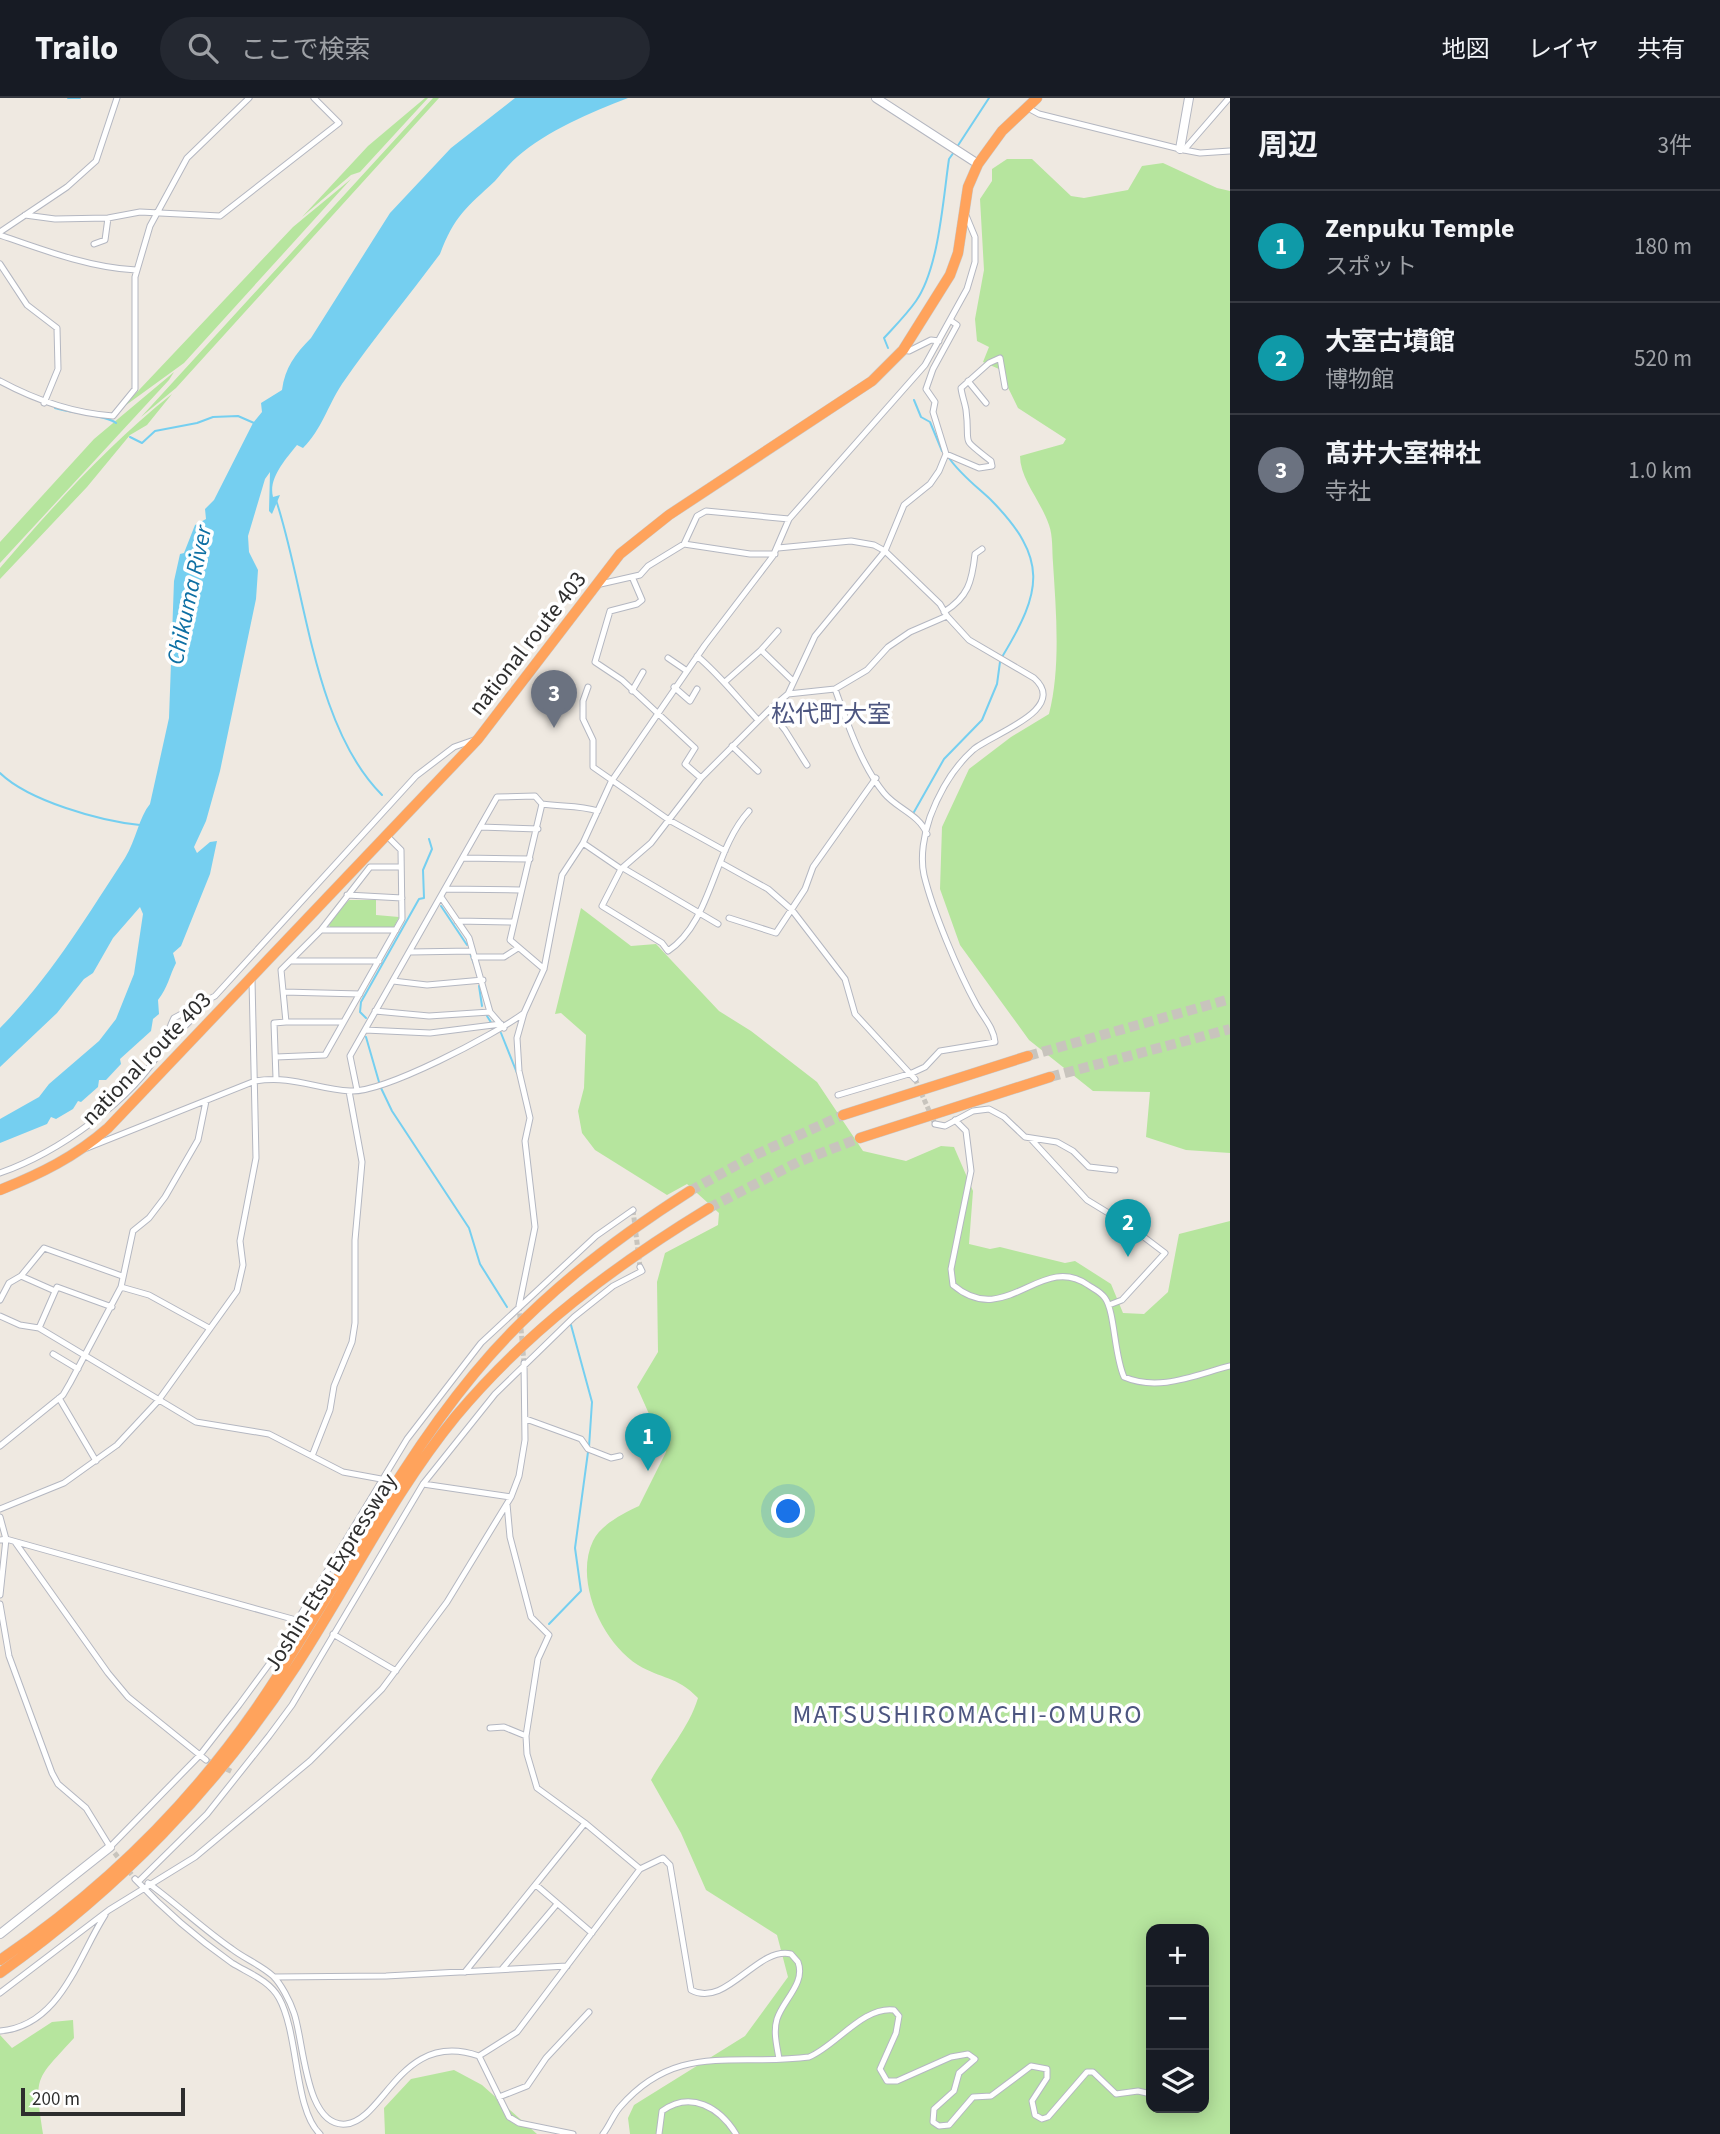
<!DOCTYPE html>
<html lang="ja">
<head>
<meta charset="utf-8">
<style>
	body { margin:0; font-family:"Source Sans 3","Noto Sans JP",sans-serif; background:#242831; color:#f1f3f6 }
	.controls { position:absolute; right:21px; bottom:21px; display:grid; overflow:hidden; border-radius:14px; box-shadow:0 4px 18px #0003 }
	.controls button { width:63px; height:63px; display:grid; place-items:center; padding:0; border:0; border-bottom:2px solid #363941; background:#171b24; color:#f1f3f6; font:35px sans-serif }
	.scale { position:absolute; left:21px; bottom:18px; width:164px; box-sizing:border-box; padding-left:7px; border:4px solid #2e2e2e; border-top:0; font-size:19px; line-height:24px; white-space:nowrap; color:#2e2e2e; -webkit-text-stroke:5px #fff; paint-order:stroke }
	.you { position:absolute; left:789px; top:1414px; width:24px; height:24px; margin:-18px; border:5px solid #fff; border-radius:50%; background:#1a73e8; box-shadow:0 0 0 10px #1a73e833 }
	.badge { display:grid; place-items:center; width:46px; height:46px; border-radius:50%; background:#db2777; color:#fff; font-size:23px; font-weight:700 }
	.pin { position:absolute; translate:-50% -58px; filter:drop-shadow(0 2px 4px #0008) }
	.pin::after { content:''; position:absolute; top:37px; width:24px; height:21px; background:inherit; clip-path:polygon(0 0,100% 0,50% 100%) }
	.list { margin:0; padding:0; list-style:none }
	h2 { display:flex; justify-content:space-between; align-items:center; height:91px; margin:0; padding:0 28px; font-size:30px }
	h2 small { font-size:23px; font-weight:400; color:#9ea1a6 }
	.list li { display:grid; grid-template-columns:46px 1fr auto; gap:21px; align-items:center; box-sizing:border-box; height:112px; padding:0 28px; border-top:2px solid #363941 }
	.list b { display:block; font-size:26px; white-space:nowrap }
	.list p { margin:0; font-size:23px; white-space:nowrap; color:#9ea1a6 }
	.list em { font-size:23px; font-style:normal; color:#9ea1a6 }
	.icon { flex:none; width:38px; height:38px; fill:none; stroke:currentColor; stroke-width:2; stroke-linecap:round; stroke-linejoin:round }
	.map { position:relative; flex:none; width:1230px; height:2036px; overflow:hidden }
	header { display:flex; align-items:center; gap:42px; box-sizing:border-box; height:98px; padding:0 35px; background:#171b24; border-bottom:2px solid #363941 }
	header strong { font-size:33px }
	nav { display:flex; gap:38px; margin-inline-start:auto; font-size:24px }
	.search { width:490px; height:63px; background:#242831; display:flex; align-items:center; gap:18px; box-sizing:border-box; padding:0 24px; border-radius:38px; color:#9ea1a6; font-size:26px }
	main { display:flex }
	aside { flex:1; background:#171b24 }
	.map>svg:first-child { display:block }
</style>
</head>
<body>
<header>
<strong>Trailo</strong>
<div class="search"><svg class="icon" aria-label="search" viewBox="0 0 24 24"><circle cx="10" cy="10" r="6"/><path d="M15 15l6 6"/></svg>ここで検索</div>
<nav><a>地図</a><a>レイヤ</a><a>共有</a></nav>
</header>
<main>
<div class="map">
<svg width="1230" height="2036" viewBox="0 0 1230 2036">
	<rect width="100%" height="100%" fill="#efe9e1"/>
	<path fill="#b6e59e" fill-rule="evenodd" d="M425 0H428L360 74 351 77 302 119 368 48Z
		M433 0H439L176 290 141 319Z
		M1007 61H1032L1071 98 1084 100 1128 92 1142 68 1163 65 1217 90 1230 93V1055L1186 1052 1146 1039 1150 994 1093 993 1029 942 960 847 940 791 942 729 969 671 1011 639 1049 616C1061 569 1056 513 1053 465 1052 452 1053 438 1049 427 1041 403 1020 381 1020 358L1063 346 1066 341 1018 310 999 271 983 264 989 249 977 243 975 221 984 172 980 101 992 83V71Z
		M351 81 184 265 122 310 293 129Z
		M174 274 169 282 0 465V444L94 341Z
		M172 296 147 327 130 337 87 389 0 481V470C53 408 109 346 172 296Z
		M349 802H376V817L399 819 394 829H330L328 825Z
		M581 810 631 848 656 846 719 913 751 933 817 984 863 1053 906 1063 941 1048 954 1049 973 1093 969 1146 990 1151 1000 1149 1065 1165 1075 1163 1111 1186 1123 1215 1144 1216 1168 1194 1179 1136 1230 1123V2036H630L628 2020 634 2007 745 1938 788 1879 777 1837 706 1792 681 1735 651 1682C666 1655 689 1630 698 1600 677 1578 661 1581 638 1567 602 1544 574 1483 593 1443 600 1427 624 1415 639 1408L666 1354 637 1289 658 1254 657 1184 665 1155 718 1127 719 1115 687 1086 667 1097 595 1052 582 1035 578 1013 584 990 586 937 561 915 555 916ZM1151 1831H1204V2010H1151Z
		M73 1922 74 1940C35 1983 34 1977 43 2036H0V1937L12 1950 52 1924Z
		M454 1972 482 1987 537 2036H385L384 2010 411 1981Z"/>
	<path fill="#75cff0" d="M515 0H628C591 14 547 33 517 59 509 66 502 75 495 83 467 109 454 118 440 156 408 199 373 241 342 286 327 309 322 331 303 350L297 347C286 361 268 380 273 399L280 397 272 416 269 413 270 374 265 381 248 438 249 454 258 472 256 501 220 673 206 723 194 749 197 755 210 744 217 743 210 776 181 848 173 855 176 865C169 879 168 889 158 902L159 916 153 921 151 933 120 961 121 966 106 982H99L98 989 81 1004 78 1003 73 1011 56 1021 51 1019 47 1026 0 1045V1021L39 999 49 986 99 943 116 921 134 876 143 816 140 809 113 840 93 875 84 881 57 915 0 969V930C50 880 87 818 125 760 136 742 139 719 150 706L169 620 174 483 180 456 184 455 195 427 206 421 205 411 214 402 253 325 262 314 261 305 282 292C285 270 295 256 311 240L390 115 451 50Z"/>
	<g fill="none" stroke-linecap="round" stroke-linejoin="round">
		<path stroke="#75cff0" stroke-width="2" d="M68 0H80
			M957 49 989 0
			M888 250 884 240C895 228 907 216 916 203 939 170 943 101 949 61L954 54
			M914 302 921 319 930 324 942 353
			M55 310C70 315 107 317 116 325
			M130 339 142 345 155 333 197 325 213 319 238 318 254 325
			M949 360C961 377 976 388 991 402 1049 461 1042 493 1002 559
			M276 402C306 492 313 628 382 697
			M0 675C29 703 100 723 140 727
			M914 714 944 661 982 622 997 586 1000 564
			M441 808 467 847
			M470 855 474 866
			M479 888 482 908
			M487 918 492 926
			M366 920 360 914 361 904 419 801 424 800 423 772 432 751 429 741
			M501 935 517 975
			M366 939 379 984
			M381 990 392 1013 469 1130 480 1166 507 1209
			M571 1227 592 1304 589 1349
			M549 1526 581 1493 575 1450 588 1354"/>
		<path stroke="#c8c4bd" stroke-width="5" stroke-dasharray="5 2.5" stroke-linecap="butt" d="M915 981 935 1026
			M633 1112 640 1169
			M519 1208 524 1265
			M206 1662 233 1674
			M110 1749 135 1781"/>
		<path stroke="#c8c4bd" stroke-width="10" stroke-dasharray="10 5" stroke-linecap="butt" d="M1028 958 1230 901
			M1050 979 1230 931
			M690 1093 753 1058 843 1017
			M709 1110 798 1064 860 1040"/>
		<defs>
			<path id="street" d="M1026 9 1039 16 1184 52 1200 55 1230 53
				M1184 52 1229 0
				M25 117 55 121 108 120 140 114 220 118 339 25 314 0
				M0 134 67 89 96 63 117 0
				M0 137C43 152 91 170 136 172
				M94 146 105 142 108 120
				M0 166 27 207 57 230 58 271 44 305
				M903 252 909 253 931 242 939 243
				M0 283C37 303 72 315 113 318L135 291V179L150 128 187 60 249 0
				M968 283 986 305
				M946 356 979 370 992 368 991 363C958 337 971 350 966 312 965 305 962 298 961 290L989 265 1000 260 1005 289
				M684 446 750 456H775
				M778 450 851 443 874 447 885 453 940 506 947 518 969 542 1034 580C1070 612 989 637 973 652 954 669 939 695 930 719 924 736 920 759 924 777 933 814 958 873 976 906 983 919 994 930 995 944L940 953 925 969 912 975 838 997
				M633 481 642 502 637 506 610 513 595 564 622 582 695 650 685 666 701 680
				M596 487 640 477 648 468 684 446 697 418 706 413 789 421
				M944 514C968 499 972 484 975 456L982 451
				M761 552 778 533
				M697 558C721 578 737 600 758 622
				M668 560 687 573
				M726 583 761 552 793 583
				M588 589 583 603V621L593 642V669L669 722 725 753
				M674 589 690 603 697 591
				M835 591C847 624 861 667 884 695 897 711 919 716 927 736
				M632 593 643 574
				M788 596 815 538 885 453 904 407 930 386 939 373 946 356 933 314 935 304 926 291 933 271 957 227 950 222
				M769 612 785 632 807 667
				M732 648 758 673
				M542 706C562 709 579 707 598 713
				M749 713C713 752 712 824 668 853L662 845 602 808 621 771 651 745 701 680 769 612 788 596 835 591 867 572 888 549 910 534 947 518
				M480 729 538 731
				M583 745 621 771
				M463 760 530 761
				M721 765 768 791 792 812 845 881 855 916 915 981
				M623 770 718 826
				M445 791 520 792
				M347 797 402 800
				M441 799 469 840 490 914 504 930
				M729 820 776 835 805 791 813 769 876 680
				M457 823 512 824
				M321 832H396
				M410 854 472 853
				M474 859H504L518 850
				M290 863H379
				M393 883 427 887 483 882
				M284 894 360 896
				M375 913 429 918 490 914
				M286 924H343
				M365 932 430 935 501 926
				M165 948 210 903
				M276 959 325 957 402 821 401 752 386 737
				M276 980 274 925 286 924 281 872 321 832 370 769H401
				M357 992 350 958 497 699 535 698 542 706 510 842 544 871
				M955 1022 966 1033 971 1073 951 1171 953 1187C1006 1232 1041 1154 1088 1187 1094 1191 1101 1194 1105 1200 1115 1214 1114 1257 1124 1279 1159 1294 1195 1277 1230 1268
				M935 1026 945 1028 973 1013 989 1011 1004 1019 1025 1039 1057 1044 1073 1053 1089 1069 1115 1072
				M1030 1040 1087 1102 1128 1127 1165 1155 1122 1202 1109 1207
				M87 1050 255 983C293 977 315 991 350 993 384 995 494 937 524 915
				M0 1075C57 1055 132 1003 162 950 167 941 169 929 174 920L215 898 416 678 454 649 474 642
				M21 1178 55 1193
				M121 1189 149 1197 209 1230
				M0 1202 9 1185 21 1178 44 1150 122 1178
				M519 1208 535 1129 525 1043 530 1020 519 973 517 940 524 915 544 871 562 777 583 745 611 684 705 547 773 458 789 421 925 267 967 191 975 164V139L965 115
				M0 1218 20 1227 39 1230 196 1324 269 1336 343 1374 381 1381
				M39 1230 57 1189 112 1209
				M53 1256 78 1271
				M59 1300 96 1363
				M526 1321 581 1341 588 1351 611 1360 620 1358
				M0 1348 63 1297 70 1285 121 1189 133 1133 149 1120 165 1099 198 1042 206 1003
				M312 1358 330 1312 334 1288 352 1244 355 1225V1142L362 1064 349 993
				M423 1386 511 1399
				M507 1406 510 1439 531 1519 549 1537 538 1561 526 1638 527 1656 537 1690 585 1725 640 1771
				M0 1411 64 1385 117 1347 158 1303 237 1193 243 1167 240 1143 256 1060 252 882
				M0 1419 6 1441 0 1497
				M0 1442 6 1441 296 1522
				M15 1444 108 1575 128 1599 206 1662
				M0 1506 9 1558 52 1675 58 1686 86 1710 110 1749 200 1657 239 1607 278 1554 407 1341 481 1245 596 1138 633 1112
				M333 1536 396 1573
				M490 1630 504 1629 526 1638
				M135 1781C163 1811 198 1841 232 1865 248 1875 269 1882 279 1900 299 1936 294 2012 320 2036
				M138 1784 207 1716 269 1638 292 1607 423 1386 495 1296 574 1219 613 1188 642 1173 640 1169
				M148 1785C177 1806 203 1831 232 1851 245 1861 261 1867 273 1878 281 1886 290 1903 294 1915 304 1943 305 2030 346 2026 385 2022 401 1931 479 1958L509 2019 519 2025 573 2036
				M536 1787 592 1835
				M502 1871 557 1806
				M465 1874 585 1725
				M274 1879 386 1878 567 1868
				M0 1895 109 1812 195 1759 310 1663 382 1591 447 1504 511 1399 519 1378 525 1342 524 1265
				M0 1933C60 1928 77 1861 105 1817
				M479 1958 517 1934 640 1771 663 1760 670 1767 691 1892C726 1911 757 1848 791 1856L798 1864C806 1885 783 1902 777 1921 773 1934 777 1948 779 1961
				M499 1999 527 1988 546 1960 589 1914
				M603 2036C610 2027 613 2017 620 2009 677 1943 735 1969 809 1959 836 1948 863 1908 894 1912L899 1918 896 1935 880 1971 887 1983H897L951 1959 968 1956 975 1961 959 1975 954 1993 934 2011 933 2024 939 2028 949 2027 973 1999 991 1998 1031 1968 1047 1971V1980L1032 2003 1035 2017 1042 2021 1048 2019 1087 1974H1093L1116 1996 1138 1993 1151 1996
				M659 2036 662 2013C691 1992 720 2010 736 2036"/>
			<path id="secondary" d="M876 0 978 66
				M1180 51 1189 0
				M0 1836 110 1749"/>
			<path id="highway" d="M843 1017 1028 958
				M860 1040 1050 979
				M0 1092C40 1076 75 1059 108 1030L478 641 620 456 669 417 872 283 903 252 950 177 958 155 968 89 978 66 1002 33 1037 0
				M0 1862C99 1795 186 1711 255 1612 331 1502 388 1380 474 1276 535 1202 610 1144 690 1093
				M0 1875C119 1790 216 1691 296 1568 350 1485 393 1395 456 1318 528 1232 614 1168 709 1110"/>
		</defs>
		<use href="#street" stroke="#b4b7c1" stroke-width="7"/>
		<use href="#secondary" stroke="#b4b7c1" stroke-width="10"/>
		<use href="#highway" stroke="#c9c9c9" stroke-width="11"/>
		<use href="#street" stroke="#fff" stroke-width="5"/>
		<use href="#secondary" stroke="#fff" stroke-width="8"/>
		<use href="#highway" stroke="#ffa35c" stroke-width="10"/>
	</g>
	<g text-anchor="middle" stroke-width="7" stroke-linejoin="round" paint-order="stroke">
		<g font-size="23" fill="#2e2e2e" stroke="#fff">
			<text transform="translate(527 545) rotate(-52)" y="8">national route 403</text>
			<text transform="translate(146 960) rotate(-46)" y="8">national route 403</text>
			<text transform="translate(330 1474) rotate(-58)" y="8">Joshin-Etsu Expressway</text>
		</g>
		<g font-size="24" font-style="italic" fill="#0d6fa3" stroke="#fff">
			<text transform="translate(189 497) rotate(-78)" y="8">Chikuma River</text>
		</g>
		<g font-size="24" fill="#4d5680" stroke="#fff">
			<text x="831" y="624">松代町大室</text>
		</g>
		<g font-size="26" letter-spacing="2" fill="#4d5680" stroke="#fff">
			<text x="968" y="1625">MATSUSHIROMACHI-OMURO</text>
		</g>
	</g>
</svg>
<div class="controls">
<button>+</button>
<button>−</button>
<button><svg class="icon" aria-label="layers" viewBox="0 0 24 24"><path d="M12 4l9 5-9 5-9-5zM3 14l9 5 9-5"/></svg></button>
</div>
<div class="scale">200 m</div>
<div class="you"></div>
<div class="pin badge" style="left:648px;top:1373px;background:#0f9aa8">1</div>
<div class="pin badge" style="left:1128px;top:1159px;background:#0f9aa8">2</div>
<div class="pin badge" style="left:554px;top:630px;background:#6b7280">3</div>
</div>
<aside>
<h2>周辺<small>3件</small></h2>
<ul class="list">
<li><span class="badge" style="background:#0f9aa8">1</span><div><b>Zenpuku Temple</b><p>スポット</p></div><em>180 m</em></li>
<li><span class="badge" style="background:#0f9aa8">2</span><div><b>大室古墳館</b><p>博物館</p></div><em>520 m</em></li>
<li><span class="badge" style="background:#6b7280">3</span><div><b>髙井大室神社</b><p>寺社</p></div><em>1.0 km</em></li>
</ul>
</aside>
</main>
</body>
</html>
